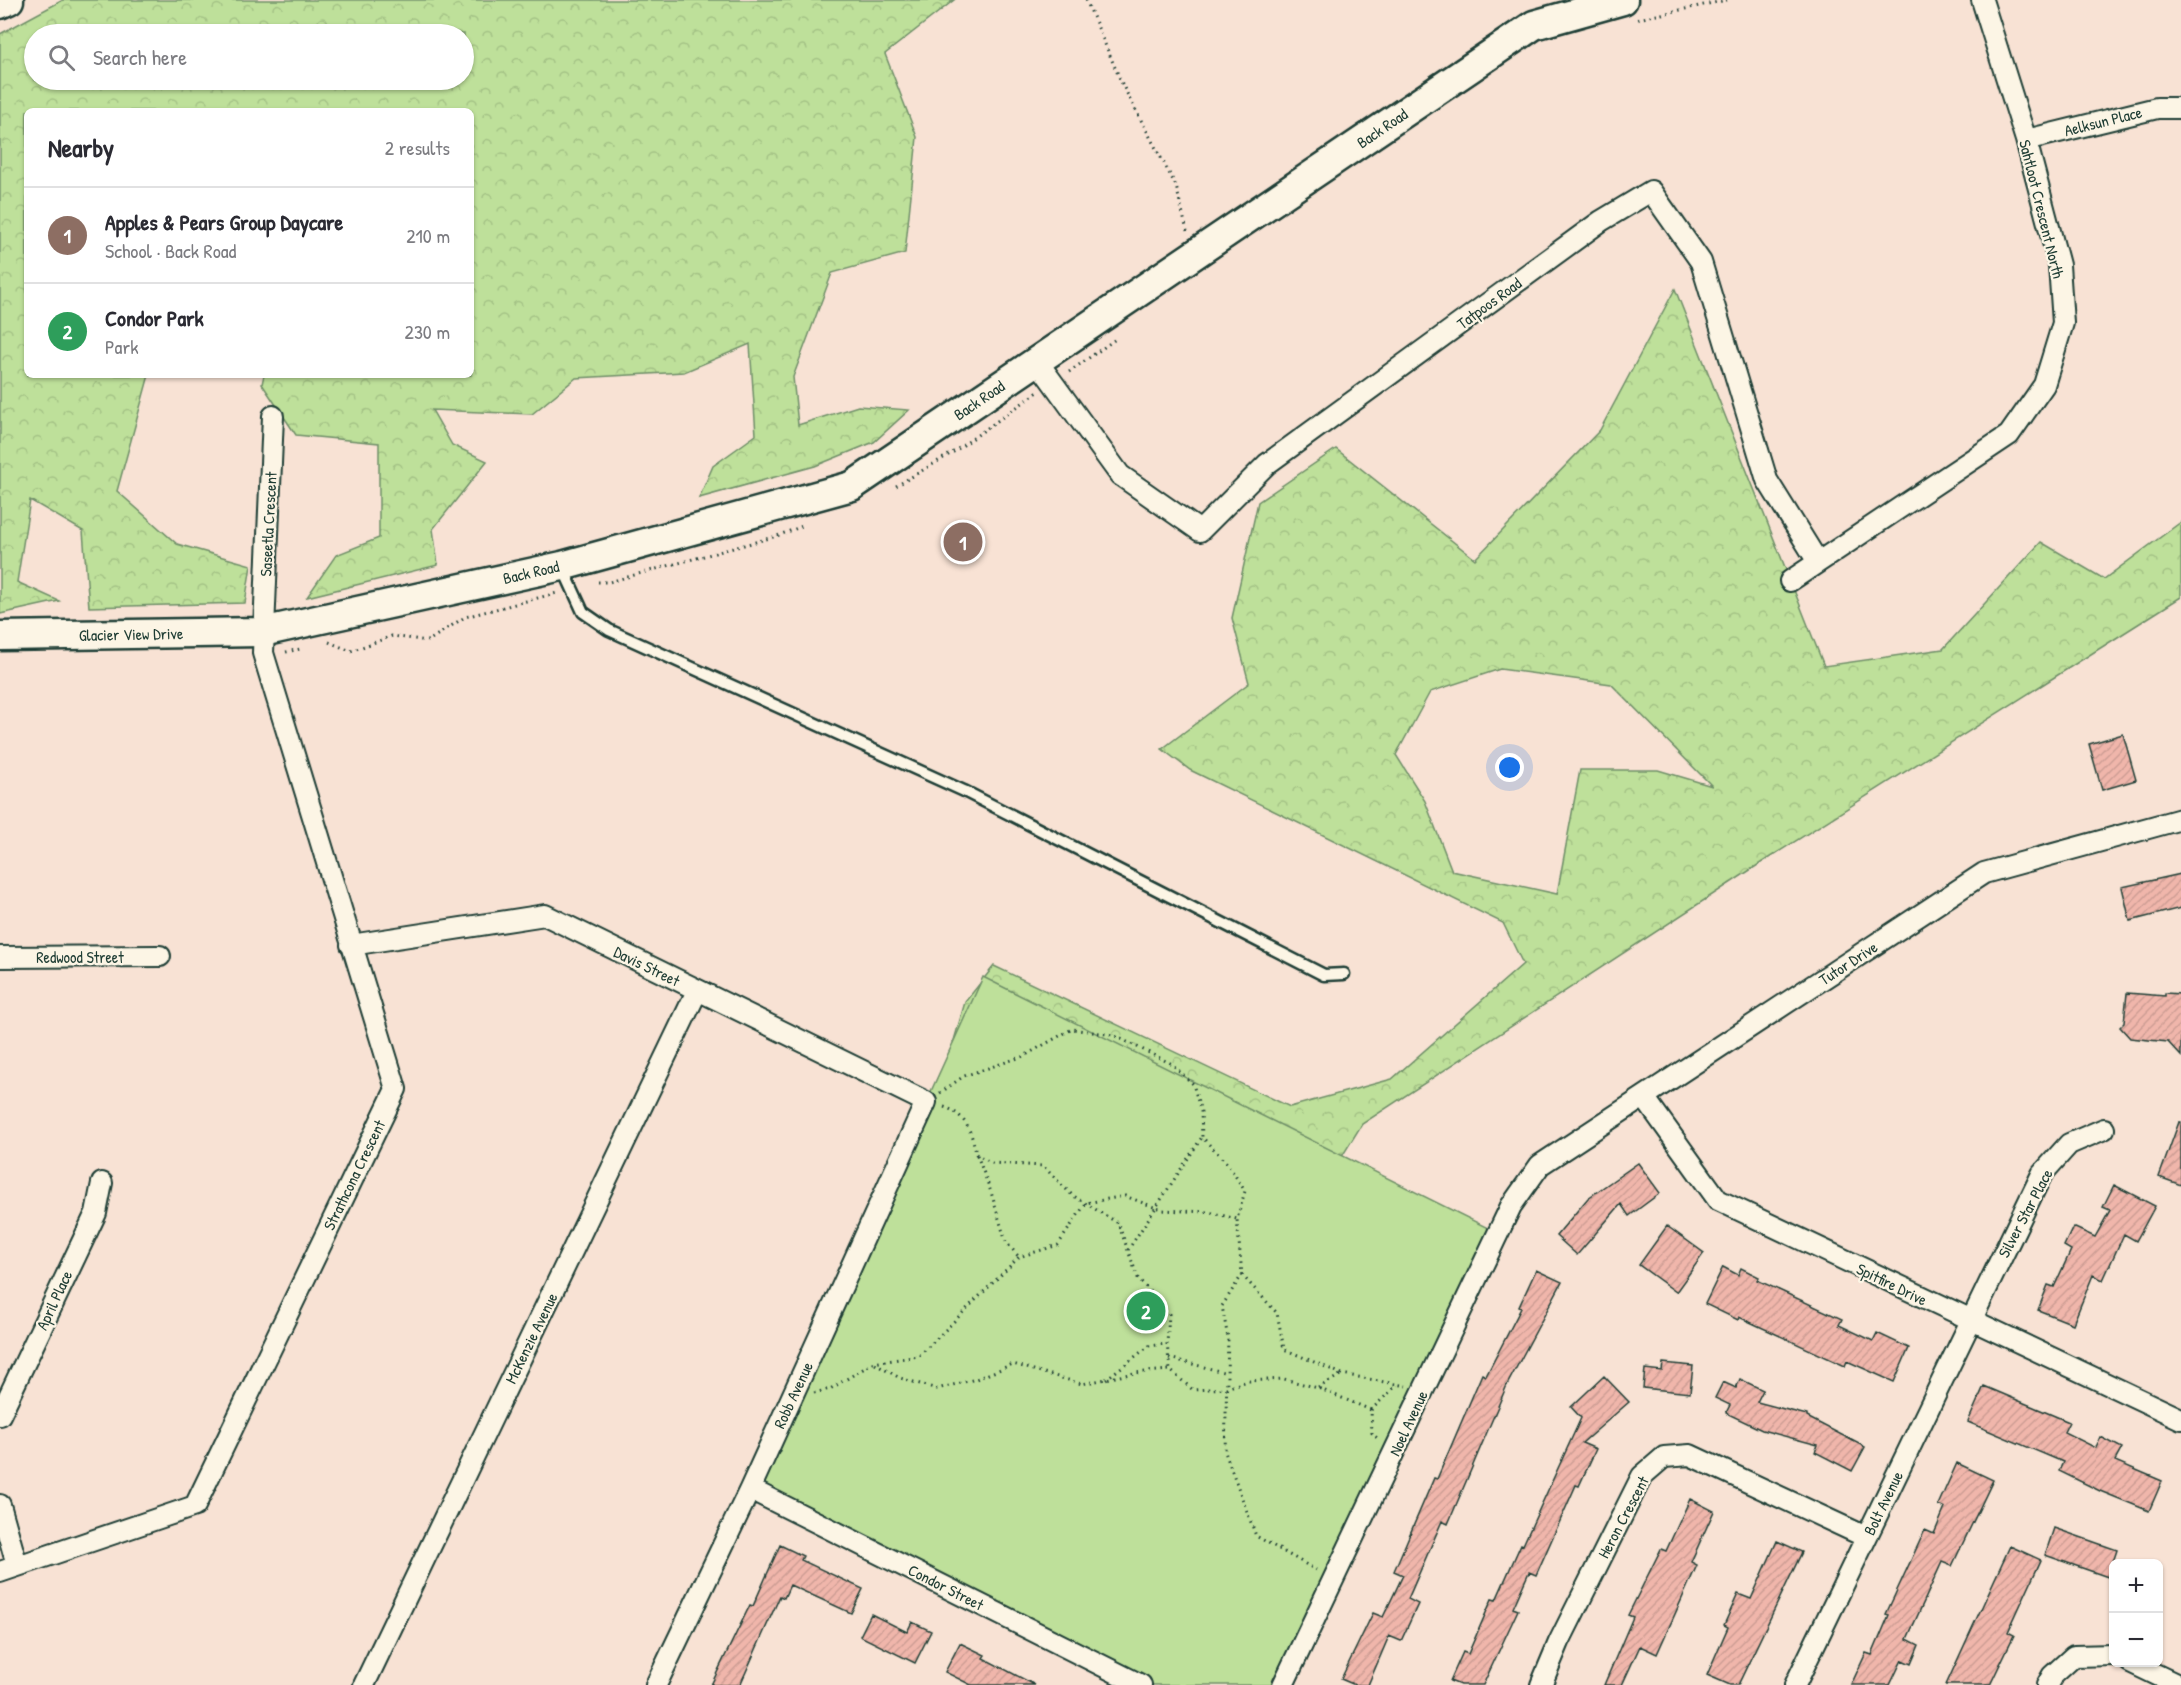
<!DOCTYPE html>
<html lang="en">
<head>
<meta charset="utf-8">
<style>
	body { margin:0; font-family:"Patrick Hand",sans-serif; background:#f7f7f7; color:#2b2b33 }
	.controls { position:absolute; right:18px; bottom:18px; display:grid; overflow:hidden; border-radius:9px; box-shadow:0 2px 4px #0004 }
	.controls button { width:54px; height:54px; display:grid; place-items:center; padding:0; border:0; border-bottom:2px solid #e1e1e2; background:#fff; color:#2b2b33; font:30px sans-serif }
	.you { position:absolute; left:1510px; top:768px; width:21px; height:21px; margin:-15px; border:4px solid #fff; border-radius:50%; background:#1a73e8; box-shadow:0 0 0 9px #1a73e833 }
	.badge { display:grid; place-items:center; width:39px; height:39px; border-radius:50%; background:#d1495b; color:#fff; font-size:20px; font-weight:700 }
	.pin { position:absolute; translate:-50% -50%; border:3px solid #fff; box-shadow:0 2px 6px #0006 }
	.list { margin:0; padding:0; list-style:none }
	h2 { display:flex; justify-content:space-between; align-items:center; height:78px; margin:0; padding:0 24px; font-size:26px }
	h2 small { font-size:20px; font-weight:400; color:#7c7c81 }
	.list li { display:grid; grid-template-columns:39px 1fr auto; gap:18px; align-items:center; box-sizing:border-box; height:96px; padding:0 24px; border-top:2px solid #e1e1e2 }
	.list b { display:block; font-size:22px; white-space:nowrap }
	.list p { margin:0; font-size:20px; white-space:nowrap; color:#7c7c81 }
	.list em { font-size:20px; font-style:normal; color:#7c7c81 }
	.icon { flex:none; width:33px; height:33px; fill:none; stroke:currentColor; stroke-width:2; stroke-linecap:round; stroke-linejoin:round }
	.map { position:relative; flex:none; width:2181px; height:1685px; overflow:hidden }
	.search { position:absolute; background:#fff; box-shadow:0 2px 4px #0004; left:24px; top:24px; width:450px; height:66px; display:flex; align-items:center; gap:15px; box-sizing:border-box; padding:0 21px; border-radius:33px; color:#7c7c81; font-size:22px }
	.panel { position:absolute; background:#fff; box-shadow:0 2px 4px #0004; left:24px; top:108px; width:450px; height:270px; border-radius:9px }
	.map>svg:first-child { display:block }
</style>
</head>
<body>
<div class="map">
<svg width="2181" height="1685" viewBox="0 0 2181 1685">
	<defs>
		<pattern id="forest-crowns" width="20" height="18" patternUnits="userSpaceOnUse" patternTransform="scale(1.5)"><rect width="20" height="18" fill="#bee09a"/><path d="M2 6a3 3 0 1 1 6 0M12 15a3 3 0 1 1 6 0" fill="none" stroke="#a3c185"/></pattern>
		<pattern id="building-hatch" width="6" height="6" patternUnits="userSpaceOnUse" patternTransform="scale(1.5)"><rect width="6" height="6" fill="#f0b6ab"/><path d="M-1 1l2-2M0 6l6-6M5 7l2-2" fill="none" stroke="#cd9d94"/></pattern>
	</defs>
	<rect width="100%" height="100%" fill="#f8e2d4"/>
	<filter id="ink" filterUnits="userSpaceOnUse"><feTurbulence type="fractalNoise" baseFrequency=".0167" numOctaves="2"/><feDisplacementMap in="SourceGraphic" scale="12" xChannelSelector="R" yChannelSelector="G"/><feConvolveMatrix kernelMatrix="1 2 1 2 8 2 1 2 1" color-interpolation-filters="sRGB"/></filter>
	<g filter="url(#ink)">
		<path fill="url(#forest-crowns)" stroke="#6e8e67" stroke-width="1.5" fill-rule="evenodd" d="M63 0H954L885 54 917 137 905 253 832 273 793 377 798 425 858 406 909 410 874 442 815 466 699 498 713 466 756 435 750 344 684 372 576 378 532 414 432 410 452 445 487 461 433 529 438 565 307 597 336 555 379 538V443L296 435 262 384 264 375H471V111H27V375H149L117 491 177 544 251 565 245 603 89 607 83 531 30 500 17 582 59 601 0 614V34ZM34 34H464V80H34Z
			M1675 289 1824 666 1943 649 2041 542 2104 579 2181 522V597L1764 861 1362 1124 1338 1163 941 1086 965 1002 994 966 1290 1107 1392 1079 1523 964 1503 923 1190 770 1162 749 1249 683 1232 618 1258 502 1336 449 1475 559 1600 430ZM1500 669 1611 684 1712 786 1658 770H1580L1557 894 1452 871 1425 801 1396 755 1430 692Z"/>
		<path fill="#bee09a" stroke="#6e8e67" stroke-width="1.5" d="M983 977 1498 1233 1283 1685H1141L750 1489Z"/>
		<path fill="url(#building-hatch)" stroke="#1f3d34" stroke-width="1.5" d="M2123 734 2136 780 2102 790 2089 744Z
			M2181 874V908L2130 921 2122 887Z
			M2127 993 2165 996V993L2181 994V1056L2168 1042 2130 1038 2120 1027 2124 1023Z
			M2179 1122H2181V1185L2159 1177Z
			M1638 1163 1660 1193 1629 1216 1621 1204 1577 1255 1556 1236 1588 1198Z
			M2114 1185 2155 1206 2136 1241 2124 1234 2103 1280 2093 1275 2073 1324 2038 1310 2048 1285 2054 1287 2071 1250 2064 1246 2073 1227 2095 1237 2110 1210 2103 1207Z
			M1667 1226 1704 1253 1676 1292 1639 1265Z
			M1723 1267 1738 1275 1741 1268 1759 1277 1757 1280 1842 1319 1839 1325 1873 1341 1877 1333 1909 1348 1894 1382 1847 1361 1845 1366 1739 1317 1738 1320 1705 1304Z
			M1536 1270 1562 1282 1507 1385 1448 1524 1442 1521 1408 1599 1418 1604 1401 1641 1389 1636 1368 1685H1355L1341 1679 1373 1613 1383 1617 1403 1575 1394 1571 1434 1478 1437 1479 1482 1374 1486 1376 1521 1308 1519 1307Z
			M1663 1363 1693 1366 1690 1393 1643 1388 1645 1369 1662 1371Z
			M1604 1376 1629 1402 1582 1443 1596 1449 1579 1486 1576 1485 1536 1575 1529 1572 1513 1608 1518 1610 1483 1685H1460L1450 1681 1463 1652 1468 1654 1492 1599 1496 1600 1521 1544 1523 1545 1581 1418 1571 1407Z
			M1740 1379 1763 1390 1757 1402 1807 1415V1417L1865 1447 1852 1471 1815 1452 1818 1445 1762 1430 1726 1413 1730 1405 1715 1398 1723 1382 1736 1388Z
			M1984 1386 2069 1422 2064 1432 2096 1448 2101 1437 2122 1448 2115 1461 2162 1481 2149 1511 2100 1491 2059 1471 2063 1462 1968 1422Z
			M1957 1463 1993 1480 1952 1566 1942 1562 1907 1639 1919 1645 1911 1664 1902 1660 1890 1685H1851L1866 1653 1872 1655 1889 1615 1886 1614 1925 1530 1934 1534 1945 1508 1938 1505Z
			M1690 1499 1714 1511 1691 1562 1697 1565 1657 1654 1640 1646 1622 1685H1604L1633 1617 1628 1615 1661 1549 1666 1551Z
			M2054 1528 2117 1550 2108 1577 2045 1555Z
			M1777 1541 1802 1552 1738 1685H1730L1707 1675 1728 1627 1724 1625 1738 1594 1751 1599Z
			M780 1545 803 1556 801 1560 863 1589 851 1613 790 1585 784 1598 780 1596 740 1685H711L750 1605 753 1606Z
			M2010 1546 2041 1560 2008 1632 2014 1635 1990 1685H1946Z
			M871 1614 907 1632 912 1622 931 1631 915 1663 860 1636Z
			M960 1643 985 1655 983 1658 1035 1685H971L945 1672Z"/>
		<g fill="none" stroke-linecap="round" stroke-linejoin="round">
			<defs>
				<path id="lane" d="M562 566 583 612 609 630 964 791 1324 975 1344 974"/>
				<path id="street" d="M2026 140 2157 108H2181
					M1037 361 1120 475 1200 531 1267 464 1601 221 1651 191 1701 262 1767 480 1818 562
					M1790 581 2009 435 2044 385 2063 323 2059 265 2026 140 1982 0
					M351 945 545 915 926 1102 750 1489 656 1685
					M0 957 160 956
					M1644 1097 1718 1200 2181 1419
					M0 1415 96 1213 102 1183
					M750 1489 1141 1685
					M0 1505 17 1565
					M0 1572 195 1506 396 1089 263 653 273 416
					M2130 1662 2178 1685
					M364 1685 697 991
					M1283 1685 1511 1206 1540 1165 1984 873 2181 819
					M1541 1685 1559 1642 1642 1476 1664 1457 1690 1455 1866 1537
					M1795 1685 2042 1174 2069 1144 2104 1129
					M2047 1685 2052 1676 2074 1656 2114 1655"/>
				<path id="secondary" d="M0 4 9 0
					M0 636 262 632 562 566 852 486 1534 25 1623 0"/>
			</defs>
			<use href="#lane" stroke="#1f3d34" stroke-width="15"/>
			<use href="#street" stroke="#1f3d34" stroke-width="24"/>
			<use href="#secondary" stroke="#1f3d34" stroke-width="33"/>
			<path stroke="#1f3d34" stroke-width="3" stroke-dasharray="1.5 4.5" stroke-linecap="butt" d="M1086 0 1123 86 1176 186 1187 231
				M1638 19 1727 0
				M1069 372 1117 338
				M896 486 952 453 1038 392
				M598 582H609L777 536 805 525
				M329 642 351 651 392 636 428 641 465 617 557 593
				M286 652 300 649
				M940 1093 964 1076 1024 1056 1072 1029 1113 1035 1172 1064 1193 1084 1201 1112 1202 1137 1227 1163 1245 1191 1237 1219 1242 1275 1222 1306 1228 1338 1225 1452 1256 1536 1316 1570
				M944 1107C966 1114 972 1133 976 1154L992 1163 1043 1166 1072 1195 1118 1223 1138 1278 1169 1314 1167 1344 1170 1370 1193 1390 1226 1388 1248 1381 1284 1379 1318 1388 1371 1410 1372 1433 1379 1440
				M977 1155 991 1192 1006 1242 1019 1257
				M1128 1250 1202 1137
				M1242 1275 1277 1313 1284 1349 1342 1374 1406 1386
				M1169 1358 1227 1373
				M875 1364 900 1378 937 1389 976 1379 1013 1364 1082 1384 1134 1373 1170 1370
				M1106 1379 1149 1346 1166 1344
				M1318 1388 1342 1374
				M814 1393 830 1389 873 1363 919 1356 1019 1257 1058 1245 1086 1203 1125 1196 1162 1210 1209 1212 1237 1219
				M1371 1410 1397 1385"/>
			<use href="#lane" stroke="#fcf5e5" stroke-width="10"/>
			<use href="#street" stroke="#fcf5e5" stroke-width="20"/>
			<use href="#secondary" stroke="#fcf5e5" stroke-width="28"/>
		</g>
	</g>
	<g text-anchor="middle" stroke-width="4.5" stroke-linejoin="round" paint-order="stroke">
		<g font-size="16" fill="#1f3d34" stroke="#fcf5e5">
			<text transform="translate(2103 121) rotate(-14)" y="6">Aelksun Place</text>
			<text transform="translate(1382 128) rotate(-34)" y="6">Back Road</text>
			<text transform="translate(2042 209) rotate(76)" y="6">Sahtloot Crescent North</text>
			<text transform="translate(1489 303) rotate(-36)" y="6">Tatpoos Road</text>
			<text transform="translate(979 400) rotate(-34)" y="6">Back Road</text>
			<text transform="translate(268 524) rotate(-87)" y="6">Saseetla Crescent</text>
			<text transform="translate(531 572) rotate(-13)" y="6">Back Road</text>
			<text transform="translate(131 634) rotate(-1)" y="6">Glacier View Drive</text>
			<text x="80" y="963">Redwood Street</text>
			<text transform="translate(1848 963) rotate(-33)" y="6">Tutor Drive</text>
			<text transform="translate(647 966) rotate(26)" y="6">Davis Street</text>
			<text transform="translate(354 1175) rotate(-64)" y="6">Strathcona Crescent</text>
			<text transform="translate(2025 1213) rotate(-62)" y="6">Silver Star Place</text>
			<text transform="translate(1892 1284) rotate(26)" y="6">Spitfire Drive</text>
			<text transform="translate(54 1300) rotate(-65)" y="6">April Place</text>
			<text transform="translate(531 1338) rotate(-64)" y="6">McKenzie Avenue</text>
			<text transform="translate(793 1395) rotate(-65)" y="6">Robb Avenue</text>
			<text transform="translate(1408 1423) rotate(-65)" y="6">Noel Avenue</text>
			<text transform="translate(1883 1503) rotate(-64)" y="6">Bolt Avenue</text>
			<text transform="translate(1623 1517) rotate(-62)" y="6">Heron Crescent</text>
			<text transform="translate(946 1587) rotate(27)" y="6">Condor Street</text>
		</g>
	</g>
</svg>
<div class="controls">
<button>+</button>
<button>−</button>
</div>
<div class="you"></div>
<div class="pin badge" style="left:963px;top:542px;background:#8d6e63">1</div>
<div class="pin badge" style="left:1146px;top:1311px;background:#2e9e5b">2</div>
<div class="search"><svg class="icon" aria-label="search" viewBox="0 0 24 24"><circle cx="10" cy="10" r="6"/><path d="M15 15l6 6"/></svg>Search here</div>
<section class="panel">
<h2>Nearby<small>2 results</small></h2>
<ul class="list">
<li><span class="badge" style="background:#8d6e63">1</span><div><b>Apples &amp; Pears Group Daycare</b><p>School · Back Road</p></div><em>210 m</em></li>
<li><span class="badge" style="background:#2e9e5b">2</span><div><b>Condor Park</b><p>Park</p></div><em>230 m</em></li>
</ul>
</section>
</div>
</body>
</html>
